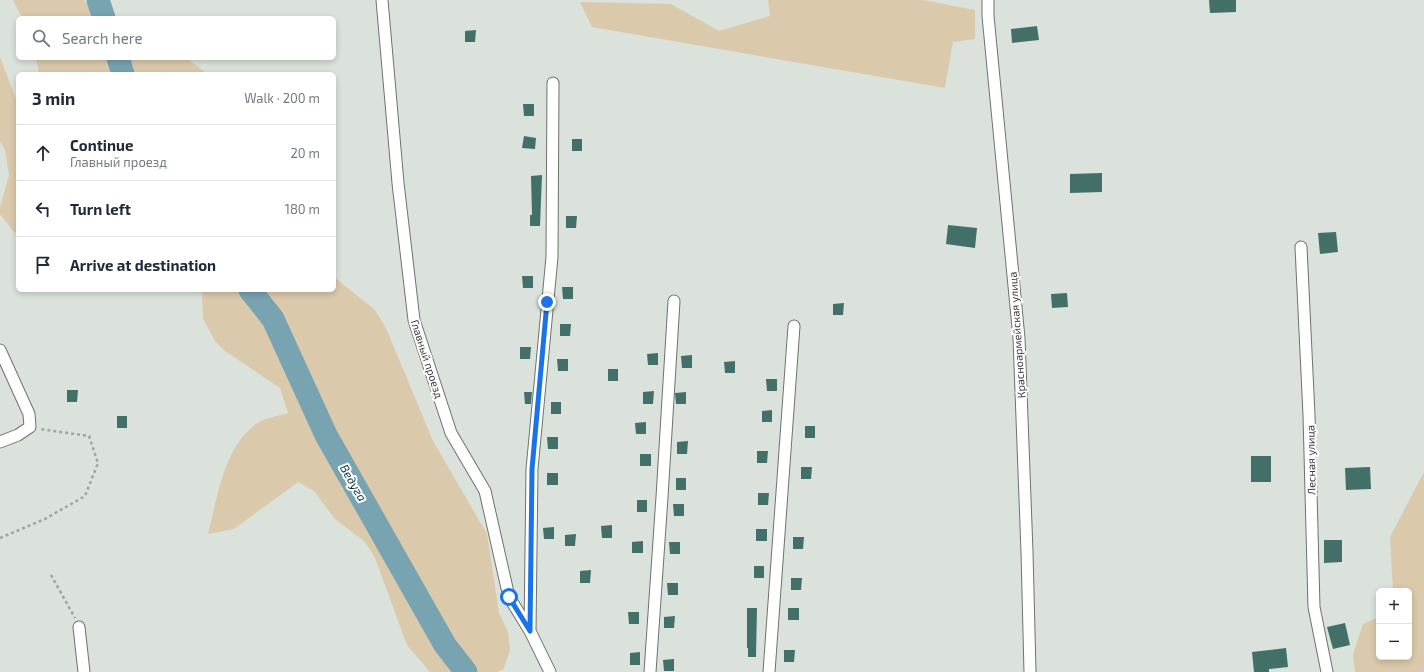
<!DOCTYPE html>
<html lang="en">
<head>
<meta charset="utf-8">
<style>
	body { margin:0; font-family:"Exo 2",sans-serif; background:#f6f6f7; color:#1f2937 }
	.controls { position:absolute; right:12px; bottom:12px; display:grid; overflow:hidden; border-radius:6px; box-shadow:0 2px 6px #0003 }
	.controls button { width:36px; height:36px; display:grid; place-items:center; padding:0; border:0; border-bottom:1px solid #e0e1e3; background:#fff; color:#1f2937; font:20px sans-serif }
	.stop { position:absolute; width:12px; height:12px; margin:-9px; border:3px solid #1a73e8; border-radius:50%; background:#fff }
	.stop.end { background:#1a73e8; border-color:#fff; box-shadow:0 1px 4px #0008 }
	.list { margin:0; padding:0; list-style:none }
	h2 { display:flex; justify-content:space-between; align-items:center; height:52px; margin:0; padding:0 16px; font-size:17px }
	h2 small { font-size:13px; font-weight:400; color:#747a83 }
	.list li { display:grid; grid-template-columns:26px 1fr auto; gap:12px; align-items:center; box-sizing:border-box; height:56px; padding:0 16px; border-top:1px solid #e0e1e3 }
	.list b { display:block; font-size:15px; white-space:nowrap }
	.list p { margin:0; font-size:13px; white-space:nowrap; color:#747a83 }
	.list em { font-size:13px; font-style:normal; color:#747a83 }
	.icon { flex:none; width:22px; height:22px; fill:none; stroke:currentColor; stroke-width:2; stroke-linecap:round; stroke-linejoin:round }
	.map { position:relative; flex:none; width:1424px; height:672px; overflow:hidden }
	.search { position:absolute; background:#fff; box-shadow:0 2px 6px #0003; left:16px; top:16px; width:320px; height:44px; display:flex; align-items:center; gap:10px; box-sizing:border-box; padding:0 14px; border-radius:6px; color:#747a83; font-size:15px }
	.panel { position:absolute; background:#fff; box-shadow:0 2px 6px #0003; left:16px; top:72px; width:320px; height:220px; border-radius:6px }
	.map>svg:first-child { display:block }
</style>
</head>
<body>
<div class="map">
<svg width="1424" height="672" viewBox="0 0 1424 672">
	<rect width="100%" height="100%" fill="#dae2db"/>
	<path fill="#dbc9ac" d="M13 0H84L96 18H22Z
		M768 0H923L975 10V39L953 42 945 88 592 27 580 2 671 4 719 31 770 16Z
		M0 57 14 94 18 102V234L14 232 0 214V207L9 175 5 150 0 142Z
		M36 58H186L208 74H39Z
		M334 277 375 310 386 328 433 441 487 534 499 613 508 632 510 651 503 670 497 672H430L407 645 375 558 365 542 335 519 314 491 298 482 234 529 208 534C218 496 223 449 256 424 263 418 279 416 288 413L280 388 225 351 215 341 203 319 202 293 203 290H334Z
		M1424 472V672H1355L1353 655 1363 624 1379 617V657H1409V591H1393L1390 537Z"/>
	<g fill="none" stroke-linecap="round" stroke-linejoin="round">
		<path stroke="#78a3b0" stroke-width="23" d="M98 0 104 18
			M118 58 123 74
			M250 290 273 319 326 435 445 645 466 672"/>
	</g>
	<path fill="#436f69" d="M1209 0H1236V12L1210 13Z
		M1037 26 1039 40 1012 43 1011 29Z
		M476 30 475 42H465V31Z
		M523 104H534V116H524Z
		M524 136 536 138 535 149 522 148Z
		M572 139H582V151H572Z
		M1102 173V192L1070 193V174Z
		M542 175 540 226H530V215H532L531 176Z
		M566 216H577L576 228H566Z
		M948 225 977 228 975 248 946 244Z
		M1336 232 1338 252 1320 254 1318 233Z
		M522 276H533V288H523Z
		M562 287H573V299H563Z
		M1067 293 1068 307 1052 308 1051 294Z
		M844 303 843 315H833V304Z
		M560 324H571L570 336H560Z
		M520 347H531L530 359H520Z
		M658 353V365H648L647 354Z
		M692 355V368H682L681 356Z
		M557 359H568V371H558Z
		M735 361V373H725L724 362Z
		M608 369H618V381H608Z
		M766 379H777V391H767Z
		M67 390H78L77 402H67Z
		M654 391 653 404H643V392Z
		M524 392H532L531 404H525Z
		M686 392V404H676L675 393Z
		M551 402H561V414H551Z
		M772 410V422H762V411Z
		M117 416H127V428H117Z
		M646 422V434H636L635 423Z
		M805 426H815V438H805Z
		M547 437H558V449H548Z
		M688 441 687 454H677V442Z
		M757 451H768L767 463H757Z
		M640 454H651V466H640Z
		M1251 456H1271V482H1251Z
		M801 467H812L811 479H801Z
		M1370 467 1371 489 1346 490 1345 468Z
		M547 473H558V485H547Z
		M676 478H686V490H676Z
		M758 493H769L768 505H758Z
		M637 500H647V512H637Z
		M673 504H684V516H674Z
		M612 525V538H602L601 526Z
		M554 527V539H544L543 528Z
		M756 529H767V541H756Z
		M576 534 575 546H565V535Z
		M793 537H804L803 549H793Z
		M1324 540H1342V562L1324 563Z
		M643 541V553H632V542Z
		M669 542H680V554H670Z
		M754 566H764V578H754Z
		M591 570 590 583H580V571Z
		M791 578H802L801 590H791Z
		M667 583H678V595H668Z
		M747 608H757L756 657H748V648H747Z
		M788 608H799V620H788Z
		M628 612H639V624H629Z
		M675 616 674 628H664V617Z
		M1345 623 1350 645 1333 649 1327 627Z
		M1286 648 1288 667 1269 669V672H1254L1252 652Z
		M784 650H795L794 662H784Z
		M640 652V665H630V653Z
		M674 659V671H664L663 660Z"/>
	<g fill="none" stroke-linecap="round" stroke-linejoin="round">
		<defs>
			<path id="street" d="M382 0 398 183 414 320 451 433 485 491 509 597 530 631 550 672
				M988 0V16L1019 338 1027 552 1030 672
				M1301 247 1309 415 1314 607 1327 672
				M0 350 29 414 30 427 18 435 0 442
				M79 627 84 672
				M530 631 532 469 552 257 553 83
				M650 672 662 497 674 301
				M769 672 794 326"/>
		</defs>
		<use href="#street" stroke="#6c736d" stroke-width="13"/>
		<path stroke="#9fa5a0" stroke-width="2.5" stroke-dasharray="3 3" stroke-linecap="butt" d="M0 538 45 519 85 496 98 463 89 436 40 429
			M51 575 75 618"/>
		<use href="#street" stroke="#fff" stroke-width="11"/>
	</g>
	<g fill="none" stroke-linecap="round" stroke-linejoin="round">
		<path stroke="#1a73e8" stroke-width="5" d="M509 597 530 631 532 469 547 302"/>
	</g>
	<g text-anchor="middle" stroke-width="4" stroke-linejoin="round" paint-order="stroke">
		<g font-size="11" fill="#3b3e3b" stroke="#fff">
			<text transform="translate(1017 335) rotate(-94)" y="4">Красноармейская улица</text>
			<text transform="translate(427 359) rotate(72)" y="4">Главный проезд</text>
			<text transform="translate(1311 460) rotate(-91)" y="4">Лесная улица</text>
		</g>
		<g font-size="12" font-style="italic" fill="#09343f" stroke="#fff">
			<text transform="translate(353 483) rotate(60)" y="4">Ведуга</text>
		</g>
	</g>
</svg>
<div class="controls">
<button>+</button>
<button>−</button>
</div>
<div class="stop" style="left:509px;top:597px"></div>
<div class="stop end" style="left:547px;top:302px"></div>
<div class="search"><svg class="icon" aria-label="search" viewBox="0 0 24 24"><circle cx="10" cy="10" r="6"/><path d="M15 15l6 6"/></svg>Search here</div>
<section class="panel">
<h2>3 min<small>Walk · 200 m</small></h2>
<ul class="list">
<li><svg class="icon" aria-label="ahead" viewBox="0 0 24 24"><path d="M12 20V5M6 11l6-6 6 6"/></svg><div><b>Continue</b><p>Главный проезд</p></div><em>20 m</em></li>
<li><svg class="icon" aria-label="left" viewBox="0 0 24 24"><path d="M17 20v-9H6M10 6l-5 5 5 5"/></svg><div><b>Turn left</b></div><em>180 m</em></li>
<li><svg class="icon" aria-label="arrive" viewBox="0 0 24 24"><path d="M6 21V4h12l-3 4 3 4H6"/></svg><div><b>Arrive at destination</b></div></li>
</ul>
</section>
</div>
</body>
</html>
